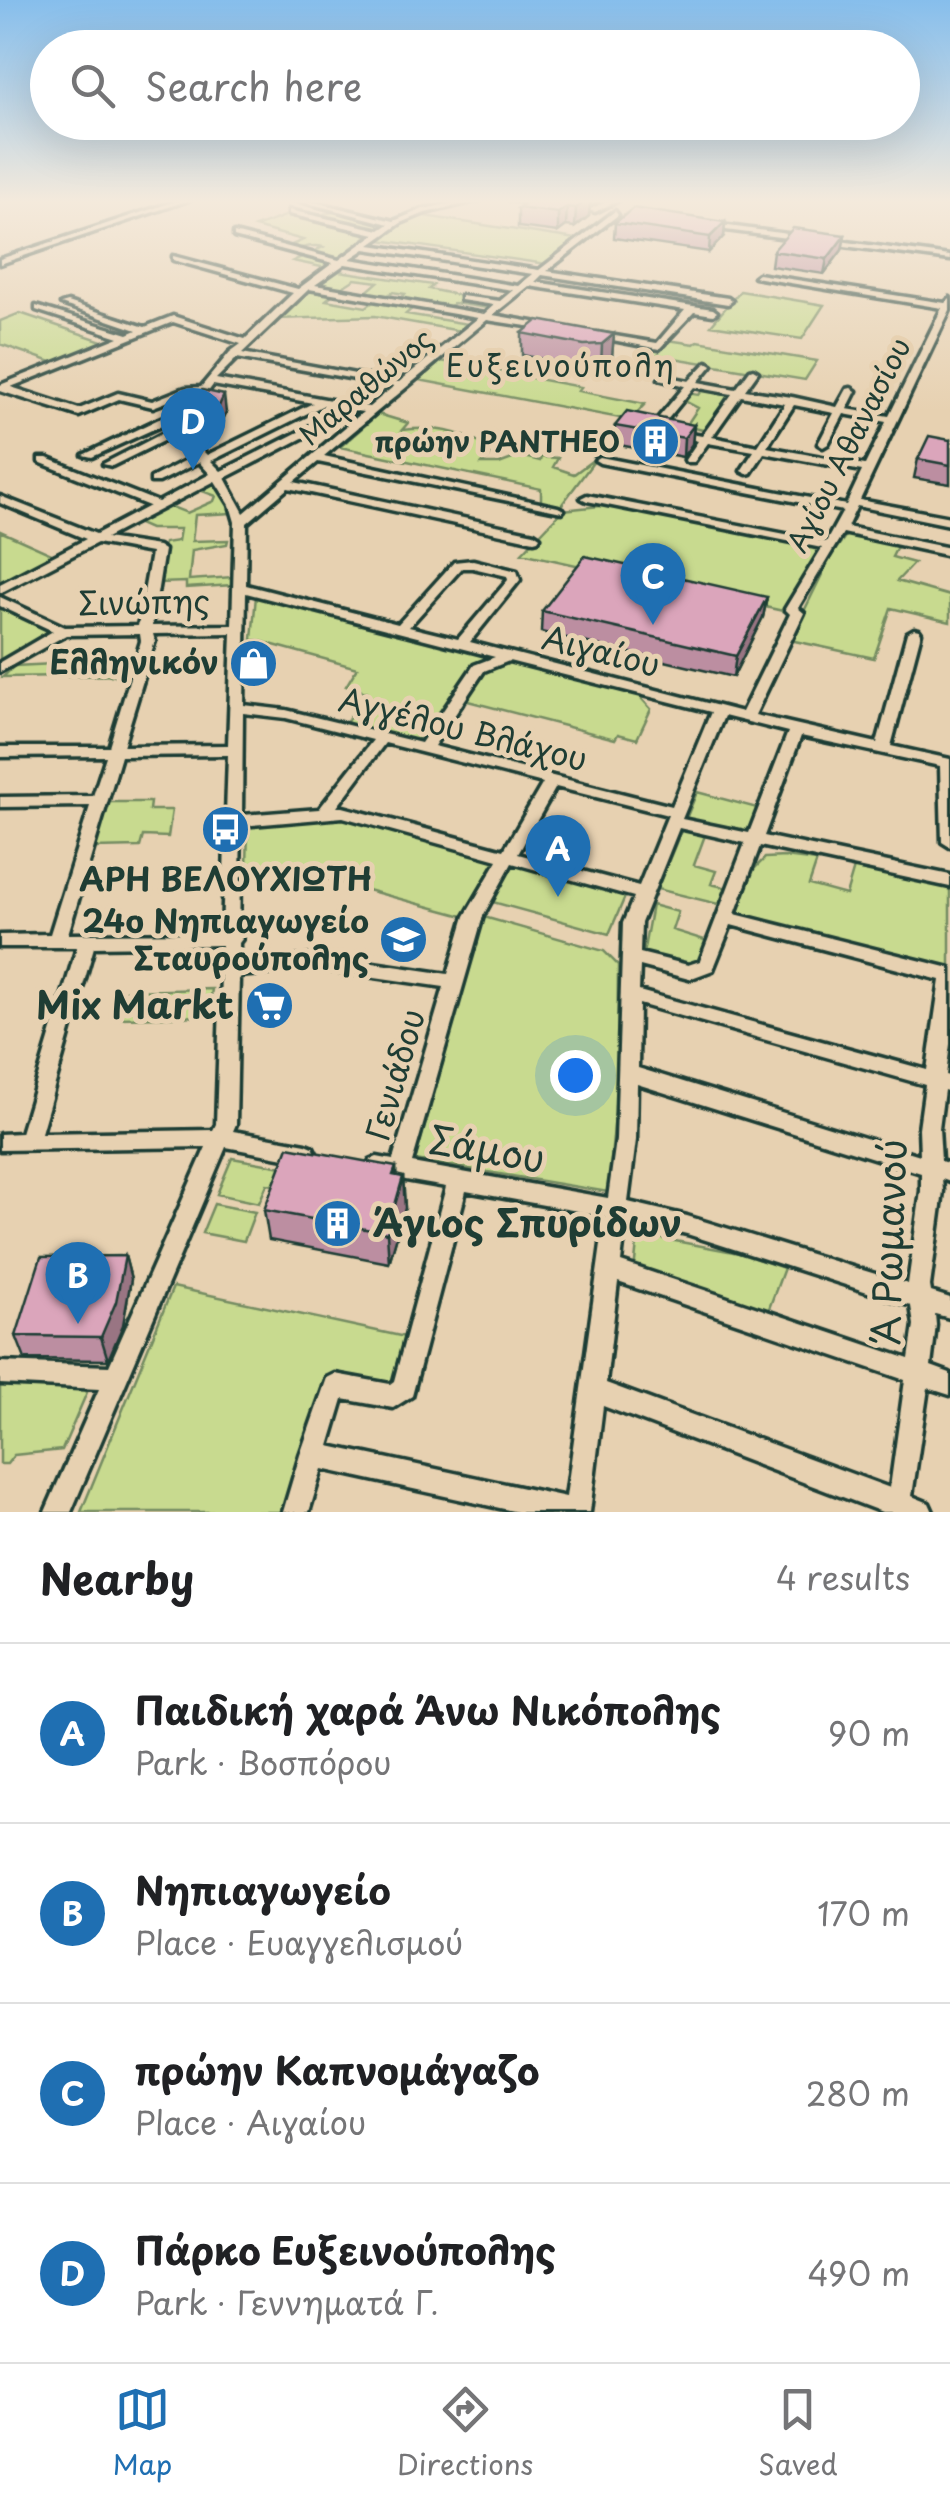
<!DOCTYPE html>
<html lang="en">
<head>
<meta charset="utf-8">
<style>
	body { margin:0; font-family:"Playpen Sans",sans-serif; background:#f6f6f6; color:#202124 }
	.you { position:absolute; left:575px; top:1075px; width:35px; height:35px; margin:-25px; border:8px solid #fff; border-radius:50%; background:#1a73e8; box-shadow:0 0 0 15px #1a73e833 }
	.badge { display:grid; place-items:center; width:65px; height:65px; border-radius:50%; background:#1f6fb2; color:#fff; font-size:32px; font-weight:700 }
	.pin { position:absolute; translate:-50% -82px; filter:drop-shadow(0 2px 5px #0008) }
	.pin::after { content:''; position:absolute; top:52px; width:35px; height:30px; background:inherit; clip-path:polygon(0 0,100% 0,50% 100%) }
	.list { margin:0; padding:0; list-style:none }
	h2 { display:flex; justify-content:space-between; align-items:center; height:130px; margin:0; padding:0 40px; font-size:42px }
	h2 small { font-size:32px; font-weight:400; color:#757577 }
	.list li { display:grid; grid-template-columns:65px 1fr auto; gap:30px; align-items:center; box-sizing:border-box; height:180px; padding:0 40px; border-top:2px solid #e0e0e0 }
	.list b { display:block; font-size:38px; white-space:nowrap }
	.list p { margin:0; font-size:32px; white-space:nowrap; color:#757577 }
	.list em { font-size:32px; font-style:normal; color:#757577 }
	.icon { flex:none; width:55px; height:55px; fill:none; stroke:currentColor; stroke-width:2; stroke-linecap:round; stroke-linejoin:round }
	.map { position:relative; flex:none; width:950px; height:1512px; overflow:hidden }
	.search { position:absolute; background:#fff; box-shadow:0 10px 40px #0002; left:30px; right:30px; top:30px; height:110px; display:flex; align-items:center; gap:25px; box-sizing:border-box; padding:0 35px; border-radius:55px; color:#757577; font-size:38px }
	.sheet { height:850px; background:#fff }
	nav { display:flex; justify-content:space-around; align-items:center; box-sizing:border-box; height:140px; border-top:2px solid #e0e0e0; background:#fff; font-size:28px; color:#757577 }
	nav a { display:grid; justify-items:center; gap:5px }
	nav .on { color:#1f6fb2 }
	.map>svg:first-child { display:block }
</style>
</head>
<body>
<div class="map">
<svg width="950" height="1512" viewBox="0 0 950 1512">
	<rect width="100%" height="100%" fill="#e7d1b1"/>
	<filter id="ink" filterUnits="userSpaceOnUse"><feTurbulence type="fractalNoise" baseFrequency=".01" numOctaves="2"/><feDisplacementMap in="SourceGraphic" scale="20" xChannelSelector="R" yChannelSelector="G"/><feConvolveMatrix kernelMatrix="1 2 1 2 8 2 1 2 1" color-interpolation-filters="sRGB"/></filter>
	<g filter="url(#ink)">
		<path fill="#c8da8f" stroke="#748c62" stroke-width="2.5" d="M338 211 385 222 326 268 293 261 323 247C309 243 299 252 285 248L303 240 255 227 293 213 308 217Z
			M418 215 576 239 546 264 379 240 399 223Z
			M339 271 433 285 429 289 499 304 493 309 454 303 448 308 400 300 405 294 392 292 385 298 364 294 378 282 355 279 338 290 318 285Z
			M312 288 335 292 326 300 366 307 376 300 415 306 406 314 474 325 466 332 375 316 276 319Z
			M740 291 824 305 802 339 711 325Z
			M20 313 108 343 57 364 0 344V321Z
			M668 340 694 344 698 341 817 361 805 380 650 354Z
			M441 361 581 387 578 391 645 404 630 420 419 380Z
			M704 388 733 392 707 431 686 426 698 408 681 399 687 393 699 395Z
			M378 414 408 423 402 430C437 426 457 431 488 447L491 455 482 464H499L520 456 540 461 541 457 558 458 553 467 574 474 597 457 560 507 541 503V489L340 447Z
			M216 479 232 513 195 515 192 541 228 540 227 544 192 550 189 580 233 577V585L186 588V582L159 583 164 543 178 541 180 529H150L134 522 167 505 187 513 214 501 216 496 197 489Z
			M609 505 824 547 792 613 522 553 563 510Z
			M0 531 56 556 0 584Z
			M847 534 899 543 892 557 914 563 897 581 950 596V622L891 608 874 658 790 640 831 556Z
			M256 596 645 694 642 699 651 709 637 739 618 734 615 739 464 700 454 695 416 741 346 723 366 692 346 686 357 668 252 639Z
			M0 607 51 632 0 663Z
			M139 652 131 675 3 677 14 666 75 663Z
			M697 792 761 809 751 837 708 827 694 865 716 871 711 884 732 889 726 906 657 889Z
			M108 802H150L149 810H172L168 837 143 836 140 847 93 848Z
			M332 816 349 819 496 859 463 916 279 866 247 870 248 824Z
			M785 857 817 861 809 885 846 895 854 868 950 886V968L736 914 751 872 765 858Z
			M510 861 627 892 609 934 489 901Z
			M652 905 678 912 672 930 711 942 704 960 682 965 643 954Z
			M484 917 604 951 618 965 617 1093 608 1192 415 1160Z
			M212 989 208 1016 120 1018 126 991Z
			M232 1158 288 1168 281 1186 267 1184 259 1203 217 1194Z
			M214 1204 255 1212 244 1241 202 1233Z
			M638 1234 739 1253 784 1268 767 1314 634 1271Z
			M173 1287 405 1337 393 1389 326 1376 282 1512H81Z
			M91 1383 62 1450 14 1455 7 1464H0V1384Z"/>
		<g fill="none" stroke-linecap="round" stroke-linejoin="round">
			<path stroke="#6594a7" stroke-width="2.5" d="M386 221 422 208
				M0 257 178 200
				M83 351 105 342"/>
			<path stroke="#6594a7" stroke-width="4" d="M0 385 89 348"/>
			<defs>
				<path id="minor" d="M179 200H189L0 264V259Z
					M296 200H306L394 221 423 209 468 200H480L425 213 401 223 370 245 539 270 615 211 618 215 547 271 728 298 732 301 728 304 542 275 535 282 713 309 717 312 713 315 694 312 659 349 592 336 597 333 657 343 685 310 529 286 493 315 550 325 555 328 553 330 487 320 324 456 558 507 564 510 562 512 318 462 294 482 534 533 540 537 538 540 534 541 288 488 247 523 246 585 398 624 454 562 473 560 517 571 520 580 470 642 742 712 790 614 785 609 822 548 587 501 581 498 587 495 826 542 843 511 600 463 595 460 600 457 846 505 862 471 764 453 751 473 747 474 741 471 754 451 708 443 694 462H686L685 460 698 441 670 434 675 431 702 436 732 394 694 387 657 432 653 433 648 430 685 386 659 379 664 376 689 381 707 362 712 365 698 382 736 389 750 370 753 369 758 372 745 390 792 397 837 407 847 389 851 388 856 391 847 409 889 416 942 308 754 277 758 274 945 303 950 298V310L860 500 950 517V525L857 506 847 527 950 548V556L843 533 798 608 804 613 755 715 877 743 907 633 914 629 919 630 921 633 891 746 950 759V847L942 842 940 766 801 736 764 836 950 875V887L760 846 735 914 950 968V1044L946 1075 950 1076V1092L944 1090 939 1128 941 1161 950 1164V1182L942 1179 943 1191 930 1286 931 1292 950 1298V1318L935 1314 936 1325 931 1366 950 1373V1395L928 1388 912 1496 929 1503 933 1512H882L603 1406 590 1512H518L322 1469 309 1512H283L300 1455 327 1378 335 1374 390 1384 394 1381 446 1187 377 1175 370 1172 367 1166 370 1160 377 1157 393 1160 444 987 319 969 239 976 236 1124 233 1131 306 1144 313 1147 316 1153 313 1159 306 1162 226 1147 71 1512H45L99 1389 0 1384V1362L109 1366 206 1147 0 1150V1134L21 1133 77 947H0V935L50 934 90 806 0 807V797L93 796 106 756 0 757V747H109L141 641 140 634 66 635 0 672V662L53 631 0 606V597L65 627 138 626 151 553 97 543 0 593V584L86 539 0 503V496L96 534 149 506 39 462V458H47L158 502 210 474 199 462 159 482H151V478L194 456 179 433 112 466 103 464 177 426 176 422 167 423 92 457 83 455 161 418 180 416 197 393H190L153 407 119 399 79 416 0 391V385L119 337 36 310V306L128 334 137 330 61 304 68 302 145 327 173 316 245 339 293 293 173 260V256L298 289 333 263 234 237V233L339 260 375 234 289 214V210L380 230 389 224ZM365 249 533 274 518 286 350 259ZM345 264 513 290 500 301 461 296V300L494 305 484 314 315 285ZM309 289 478 318 399 382 242 353ZM173 322 241 344 230 352 201 387 185 388 152 401 118 393 79 409 11 387ZM237 358 394 386 369 407 216 379ZM213 385 313 403 207 455 195 443 186 422ZM741 396 785 404 758 446 712 437ZM324 405 344 409 221 471 211 461ZM794 405 834 413 818 444 823 447 828 444 844 414 886 422 865 465 767 447ZM355 411 363 412 244 513 225 478ZM215 481 230 505 235 522 232 625 152 626 164 550 158 546 106 538ZM462 568H473L507 576 508 580 458 639 409 627ZM246 593 495 657 474 665 421 743 286 710 244 705ZM232 633 228 745 123 746 155 641 153 634ZM509 661 711 712 672 806 434 746 484 671ZM243 713 286 718 373 740 319 809 242 815ZM724 716 788 732 749 833 682 819ZM385 743 543 783 504 850 343 807H337ZM228 755 222 933 68 934 121 756ZM556 787 668 815 639 886 518 854ZM343 817 498 860 465 916 448 974 319 955 239 963V943L242 939 239 935 241 826ZM679 828 745 843 700 961 688 965 640 953 641 923ZM512 863 634 897 623 923 616 1140 608 1198 412 1163 483 916ZM731 925 940 980 927 1070 639 991 640 966 689 979 713 970ZM222 945 216 1124 213 1130 41 1133 94 947ZM639 1004 925 1085 919 1128 920 1155 638 1068ZM637 1084 921 1173V1191L908 1284 687 1216 628 1202 636 1140ZM466 1191 605 1216 566 1497 329 1446 343 1399 393 1408 412 1396ZM626 1220 687 1234 911 1306 914 1325 909 1359 621 1262ZM618 1282 905 1380 890 1488 606 1383Z
					M510 200H528L549 204 545 206Z
					M610 200H619L595 212 588 210Z
					M706 223 802 236 806 238 802 240 703 227Z
					M825 239 950 256V260L822 243 821 241Z"/>
			</defs>
			<use href="#minor" stroke="#1f3d34" stroke-width="7"/>
			<use href="#minor" fill="#e7d1b1" fill-rule="evenodd"/>
		</g>
		<path fill="#bc8ea1" stroke="#1f3d34" stroke-width="2.5" d="M530 200H602L589 204V216L575 227 566 226 558 232 518 227V208Z
			M725 222 724 236 709 252 614 238 615 223Z
			M845 235 842 250 824 274 771 266 773 251Z
			M522 333 614 334 612 356 601 367H583L522 355Z
			M188 404 226 413 221 424 201 427 190 422Z
			M694 425 692 444 683 457 614 444 615 426Z
			M950 440V484L914 478 918 459Z
			M767 597 763 617 733 677 541 632 542 611Z
			M396 1167V1175L403 1177 405 1208 389 1263 269 1240 264 1210Z
			M125 1256 131 1279 123 1325 108 1360 25 1359 16 1336Z"/>
		<path fill="#997483" stroke="#1f3d34" stroke-width="2.5" d="M587 200H590L589 216 575 227 576 208Z
			M567 207 566 226 558 232V213Z
			M725 222 724 236 709 252 710 237Z
			M845 235 842 250 824 274 827 259Z
			M614 334 612 356 601 367 602 344Z
			M224 395 226 413 221 424 201 427 198 409Z
			M694 425 692 444 683 457 684 438Z
			M767 597 763 617 733 677 736 656Z
			M396 1167 397 1197 403 1177 405 1208 389 1263 387 1233Z
			M125 1256 131 1279 123 1325 108 1360 101 1337Z"/>
		<path fill="#dba5bb" stroke="#1f3d34" stroke-width="2.5" d="M530 200H587L576 208 567 207 558 213 518 208Z
			M633 208 725 222 710 237 615 223Z
			M793 228 845 235 827 259 773 251Z
			M538 320 614 334 602 344 584 345 522 333Z
			M202 390 224 395 219 406 198 409 188 404Z
			M627 411 694 425 684 438 615 426Z
			M929 436 950 440V465L918 459Z
			M585 556 767 597 736 656 542 611Z
			M288 1147 396 1167 393 1175 403 1177 387 1233 264 1210Z
			M125 1256 116 1302 101 1337 16 1336 41 1257Z"/>
	</g>
	<linearGradient id="sky" x2="0" y2="1"><stop stop-color="#86beec"/><stop offset="0.49" stop-color="#f4eadc"/><stop offset="1" stop-color="#f4eadc" stop-opacity="0"/></linearGradient>
	<rect width="950" height="411" fill="url(#sky)"/>
	<defs>
		<symbol id="building-disc" viewBox="-11 -11 22 22"><circle r="9.5" fill="#1f6fb2" stroke="#e7d1b1"/><path d="M-4-6H4V6H1V3H-1V6H-4ZM-2.5-4.3h1.7v1.8h-1.7ZM.8-4.3h1.7v1.8H.8ZM-2.5-1h1.7V.8h-1.7ZM.8-1h1.7V.8H.8Z" fill="#fff"/></symbol>
		<symbol id="shop-disc" viewBox="-11 -11 22 22"><circle r="9.5" fill="#1f6fb2" stroke="#e7d1b1"/><path d="M-5-2.5h2.3a2.7 3.5 0 0 1 5.4 0H5L5.5 6h-11ZM-1.5-2.5h3a1.5 2.3 0 0 0-3 0Z" fill="#fff"/></symbol>
		<symbol id="bus-disc" viewBox="-11 -11 22 22"><circle r="9.5" fill="#1f6fb2" stroke="#e7d1b1"/><path d="M-5-6H5V4H4V6H2V4H-2V6H-4V4H-5ZM-3.5-4V0h7V-4ZM-3.5 1.2v1.5H-2V1.2ZM2 1.2v1.5H3.5V1.2Z" fill="#fff"/></symbol>
		<symbol id="school-disc" viewBox="-11 -11 22 22"><circle r="9.5" fill="#1f6fb2" stroke="#e7d1b1"/><path d="M0-5L7-2L0 1L-7-2ZM-4 1L0 2.5L4 1V4Q0 6-4 4Z" fill="#fff"/></symbol>
		<symbol id="supermarket-disc" viewBox="-11 -11 22 22"><circle r="9.5" fill="#1f6fb2" stroke="#e7d1b1"/><path d="M-6-5.5h2.5l.6 2H6L4.5 2H-2.5L-4.4-4H-6ZM-1.5 3.2a1.3 1.3 0 1 0 .1 0ZM3 3.2a1.3 1.3 0 1 0 .1 0Z" fill="#fff"/></symbol>
	</defs>
	<g fill-rule="evenodd">
		<use href="#building-disc" x="628" y="414" width="55" height="55"/>
		<use href="#shop-disc" x="226" y="636" width="55" height="55"/>
		<use href="#bus-disc" x="198" y="802" width="55" height="55"/>
		<use href="#school-disc" x="376" y="912" width="55" height="55"/>
		<use href="#supermarket-disc" x="242" y="978" width="55" height="55"/>
		<use href="#building-disc" x="310" y="1196" width="55" height="55"/>
	</g>
	<g text-anchor="middle" stroke-width="10" stroke-linejoin="round" paint-order="stroke">
		<g font-size="28" fill="#1f3d34" stroke="#e7d1b1">
			<text transform="translate(366 387) rotate(-40)" y="10">Μαραθώνος</text>
			<text transform="translate(849 445) rotate(-63)" y="10">Αγίου Αθανασίου</text>
		</g>
		<g font-size="28" font-weight="bold" fill="#1f3d34" stroke="#e7d1b1" text-anchor="end">
			<text x="620" y="452">πρώην PANTHEO</text>
		</g>
		<g font-size="30" letter-spacing="2.5" fill="#1f3d34" stroke="#e7d1b1">
			<text x="561" y="377">Ευξεινούπολη</text>
		</g>
		<g font-size="32" fill="#1f3d34" stroke="#e7d1b1">
			<text transform="translate(144 603) rotate(-1)" y="11">Σινώπης</text>
			<text transform="translate(601 652) rotate(14)" y="11">Αιγαίου</text>
			<text transform="translate(463 730) rotate(14)" y="11">Αγγέλου Βλάχου</text>
			<text transform="translate(396 1075) rotate(-74)" y="11">Γενιάδου</text>
		</g>
		<g font-size="32" font-weight="bold" fill="#1f3d34" stroke="#e7d1b1" text-anchor="end">
			<text x="219" y="674">Ελληνικόν</text>
			<text x="226" y="891" text-anchor="middle">ΑΡΗ ΒΕΛΟΥΧΙΩΤΗ</text>
			<text x="369" y="933">24ο Νηπιαγωγείο<tspan x="369" dy="37">Σταυρούπολης</tspan></text>
		</g>
		<g font-size="38" font-weight="bold" fill="#1f3d34" stroke="#e7d1b1" text-anchor="end">
			<text x="234" y="1019">Mix Markt</text>
			<text x="373" y="1237" text-anchor="start">Άγιος Σπυρίδων</text>
		</g>
		<g font-size="38" fill="#1f3d34" stroke="#e7d1b1">
			<text transform="translate(487 1150) rotate(10)" y="13">Σάμου</text>
			<text transform="translate(890 1242) rotate(-88)" y="13">Α΄ Ρωμανού</text>
		</g>
	</g>
</svg>
<div class="you"></div>
<div class="pin badge" style="left:558px;top:897px">A</div>
<div class="pin badge" style="left:78px;top:1324px">B</div>
<div class="pin badge" style="left:653px;top:625px">C</div>
<div class="pin badge" style="left:193px;top:470px">D</div>
<div class="search"><svg class="icon" aria-label="search" viewBox="0 0 24 24"><circle cx="10" cy="10" r="6"/><path d="M15 15l6 6"/></svg>Search here</div>
</div>
<section class="sheet">
<h2>Nearby<small>4 results</small></h2>
<ul class="list">
<li><span class="badge">A</span><div><b>Παιδική χαρά Άνω Νικόπολης</b><p>Park · Βοσπόρου</p></div><em>90 m</em></li>
<li><span class="badge">B</span><div><b>Νηπιαγωγείο</b><p>Place · Ευαγγελισμού</p></div><em>170 m</em></li>
<li><span class="badge">C</span><div><b>πρώην Καπνομάγαζο</b><p>Place · Αιγαίου</p></div><em>280 m</em></li>
<li><span class="badge">D</span><div><b>Πάρκο Ευξεινούπολης</b><p>Park · Γεννηματά Γ.</p></div><em>490 m</em></li>
</ul>
</section>
<nav>
<a class="on"><svg class="icon" aria-label="map" viewBox="0 0 24 24"><path d="M3 6l6-2 6 2 6-2v14l-6 2-6-2-6 2zM9 4v14M15 6v14"/></svg>Map</a>
<a><svg class="icon" aria-label="directions" viewBox="0 0 24 24"><path d="M12 3l9 9-9 9-9-9zM9 14v-3h6M13 9l2 2-2 2"/></svg>Directions</a>
<a><svg class="icon" aria-label="saved" viewBox="0 0 24 24"><path d="M7 4h10v16l-5-4-5 4z"/></svg>Saved</a>
</nav>
</body>
</html>
